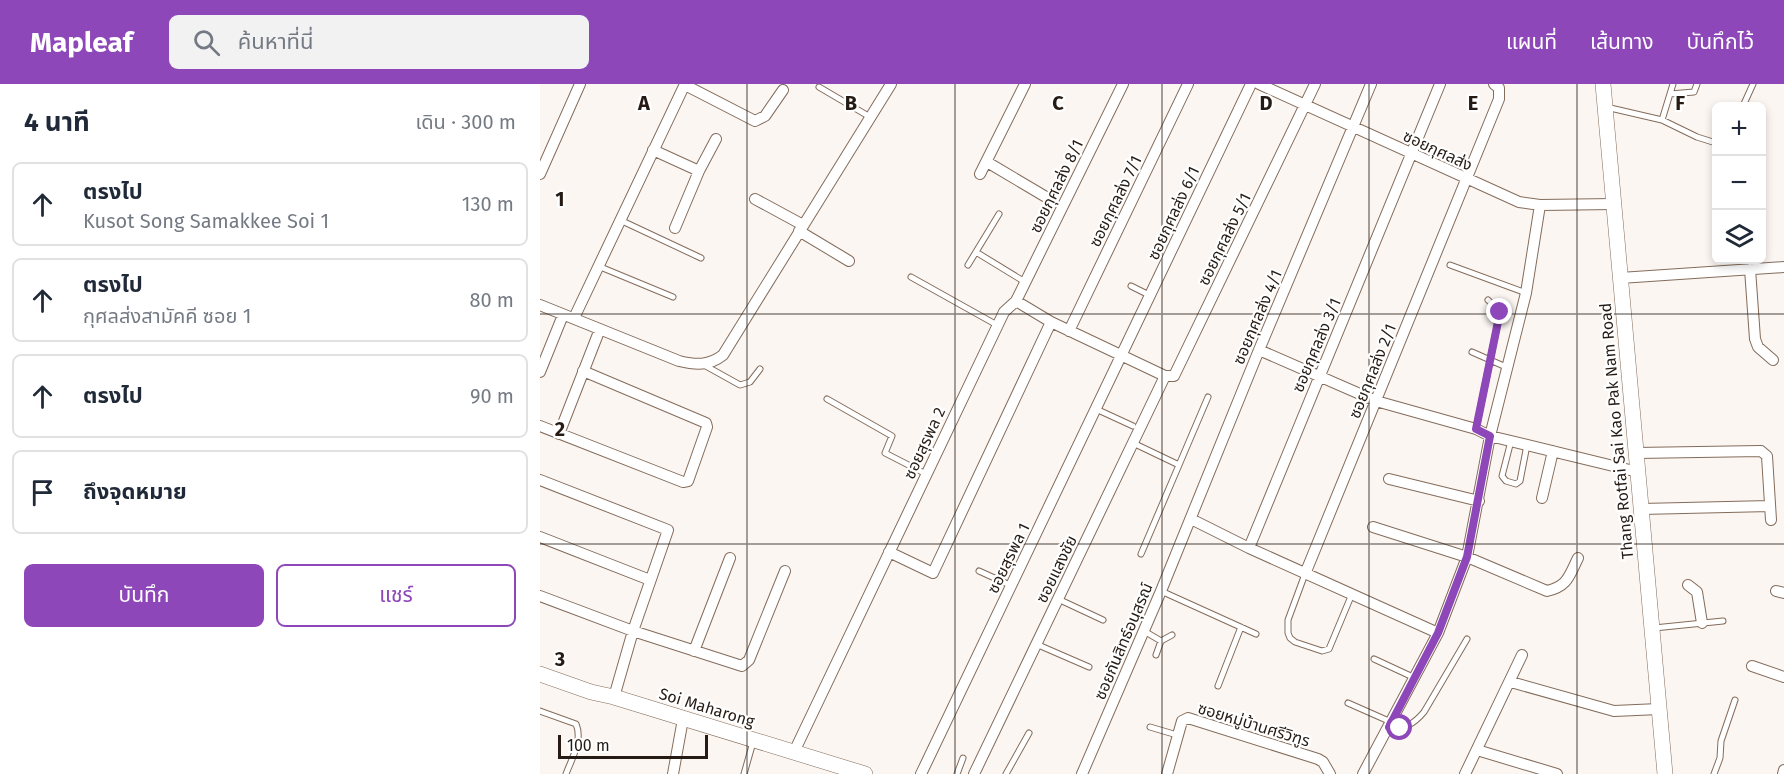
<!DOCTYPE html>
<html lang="th">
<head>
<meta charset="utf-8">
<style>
	body { margin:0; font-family:"Fira Sans","Noto Sans Thai",sans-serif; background:#f2f2f3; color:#1f2937 }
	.controls { position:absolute; right:18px; top:18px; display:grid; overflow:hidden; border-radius:9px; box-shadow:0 3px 9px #0003 }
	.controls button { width:54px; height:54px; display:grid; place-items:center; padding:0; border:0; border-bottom:2px solid #e0e1e3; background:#fff; color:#1f2937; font:30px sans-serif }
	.scale { position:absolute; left:18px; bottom:15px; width:150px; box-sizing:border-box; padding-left:6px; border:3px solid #251b14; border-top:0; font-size:16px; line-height:21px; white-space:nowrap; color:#251b14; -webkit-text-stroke:4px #fff; paint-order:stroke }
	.stop { position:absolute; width:18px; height:18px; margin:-14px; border:4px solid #8e47b9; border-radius:50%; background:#fff }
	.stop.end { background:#8e47b9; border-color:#fff; box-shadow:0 2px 6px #0008 }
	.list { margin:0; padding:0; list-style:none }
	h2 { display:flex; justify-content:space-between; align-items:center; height:78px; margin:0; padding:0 24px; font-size:26px }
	h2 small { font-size:20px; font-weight:400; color:#747a83 }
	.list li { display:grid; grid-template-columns:39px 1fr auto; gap:18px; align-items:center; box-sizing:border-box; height:84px; margin:0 12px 12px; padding:0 12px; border:2px solid #e0e1e3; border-radius:9px }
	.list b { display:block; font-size:22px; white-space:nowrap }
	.list p { margin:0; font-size:20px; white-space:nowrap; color:#747a83 }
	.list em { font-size:20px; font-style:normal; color:#747a83 }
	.actions { display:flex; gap:12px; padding:18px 24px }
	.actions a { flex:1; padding:14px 0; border:2px solid #8e47b9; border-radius:9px; text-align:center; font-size:21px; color:#8e47b9 }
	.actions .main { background:#8e47b9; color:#fff }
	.icon { flex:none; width:33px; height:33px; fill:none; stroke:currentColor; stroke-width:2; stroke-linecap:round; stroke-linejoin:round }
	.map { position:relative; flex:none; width:1244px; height:690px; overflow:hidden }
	header { display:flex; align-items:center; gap:36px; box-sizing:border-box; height:84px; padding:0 30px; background:#8e47b9; color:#fff }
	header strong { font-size:28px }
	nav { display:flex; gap:33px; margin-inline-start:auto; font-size:21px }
	.search { width:420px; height:54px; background:#f2f2f3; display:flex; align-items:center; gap:15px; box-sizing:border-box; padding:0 21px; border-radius:9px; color:#747a83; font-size:22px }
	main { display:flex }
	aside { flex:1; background:#fff }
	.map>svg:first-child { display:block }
</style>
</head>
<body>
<header>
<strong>Mapleaf</strong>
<div class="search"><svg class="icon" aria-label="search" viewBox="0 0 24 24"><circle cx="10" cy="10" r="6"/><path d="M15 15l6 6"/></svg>ค้นหาที่นี่</div>
<nav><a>แผนที่</a><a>เส้นทาง</a><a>บันทึกไว้</a></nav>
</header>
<main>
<aside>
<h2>4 นาที<small>เดิน · 300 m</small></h2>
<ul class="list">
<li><svg class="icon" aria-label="ahead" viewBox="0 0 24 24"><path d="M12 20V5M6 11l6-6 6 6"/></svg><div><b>ตรงไป</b><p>Kusot Song Samakkee Soi 1</p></div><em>130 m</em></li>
<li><svg class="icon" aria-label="ahead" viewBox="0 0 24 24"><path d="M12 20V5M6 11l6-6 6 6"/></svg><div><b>ตรงไป</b><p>กุศลส่งสามัคคี ซอย 1</p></div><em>80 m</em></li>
<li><svg class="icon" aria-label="ahead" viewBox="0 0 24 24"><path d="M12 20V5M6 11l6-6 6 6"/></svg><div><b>ตรงไป</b></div><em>90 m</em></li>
<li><svg class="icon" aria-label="arrive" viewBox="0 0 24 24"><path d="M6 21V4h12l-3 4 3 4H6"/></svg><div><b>ถึงจุดหมาย</b></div></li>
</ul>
<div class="actions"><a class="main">บันทึก</a><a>แชร์</a></div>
</aside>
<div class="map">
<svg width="1244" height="690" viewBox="0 0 1244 690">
	<rect width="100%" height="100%" fill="#fbf6f2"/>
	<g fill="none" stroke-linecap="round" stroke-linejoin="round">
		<defs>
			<path id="lane" d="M279 3 330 33
				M1130 10 1154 8 1157 0
				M1203 22 1213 0
				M1066 23 1122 36 1157 53 1176 59
				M1122 36 1133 0
				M80 136 161 174
				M436 168 485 198
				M428 181 459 130
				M910 181 986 209
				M58 182 133 213
				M371 193 457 241
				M591 202 609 211
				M932 268 966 283
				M164 281 200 301 210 298 220 285
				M287 315 352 352 345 369 386 390
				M556 325 593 342
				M936 345 960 228 948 216
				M971 357 962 392 966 397 976 400 980 397 987 361
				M593 359 639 381 601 470
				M639 381 668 313
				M439 487 472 502
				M765 490 748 536V549L750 554 755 558 782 567 789 565 812 510
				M621 507 716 550
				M518 515 563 536
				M1114 544 1183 537
				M604 547 621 557 632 551
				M496 560 549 583
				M616 571 621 557
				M834 575 875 594
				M678 602 701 543
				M808 619 851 638
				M0 627 36 640C43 656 32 674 26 690
				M610 643 637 651
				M849 643C866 644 873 641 884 628L927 555
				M204 690 213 658
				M417 690 423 674
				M466 690 489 649
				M1174 690 1180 674 1181 657 1195 616"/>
			<path id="street" d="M719 0 979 118 1000 121 1074 120
				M145 1 215 37 225 32 243 6
				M113 66 159 87
				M447 78 506 113
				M0 90 40 0
				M440 90 485 0
				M215 115 263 141
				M135 144 159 87 176 55
				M259 147 309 177
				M1210 185 1215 255 1218 263 1233 276
				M1080 194 1244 183
				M476 217 583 0
				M0 221 139 277C156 281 169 282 183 271L351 0
				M34 234 145 0
				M529 247 648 0
				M719 266 836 317 936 345 950 352 1098 388
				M0 288 23 231
				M0 342 143 398 148 397 167 343 166 339 43 287
				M19 350 60 245
				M1096 369 1221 367 1227 372 1231 436
				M849 395 939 417
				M0 396 128 446 93 547 74 613
				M1002 414 1013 367
				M1101 425 1230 422
				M651 435 709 464 898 549
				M833 443 927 473 1007 507C1028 502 1029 492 1038 474
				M0 453 110 496
				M709 464 900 0
				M349 468 393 489 511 238
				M765 490 959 15V4L954 0
				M1148 501 1157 508 1162 539
				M1236 507 1244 509
				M0 512 93 547 202 582 209 576 245 487
				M154 567 190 474
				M1212 582 1244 593
				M971 598 1074 627 1119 625
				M937 666 1017 690
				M254 668 464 228 476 217 511 238 625 292H634L775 0
				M133 690 143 635
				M381 690 711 0
				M434 690 625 292
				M542 690 621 507 719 266 831 0
				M627 690 642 637 648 634 778 675 783 678 790 690
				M823 690 898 549 927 473 950 352 986 209 1000 121
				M925 690 982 571
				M1243 690 1244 686"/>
			<path id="secondary" d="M1063 0 1125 690
				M0 590 51 608 74 613 325 690"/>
		</defs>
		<use href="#lane" stroke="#846c5b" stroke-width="7"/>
		<use href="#street" stroke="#846c5b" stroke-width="12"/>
		<use href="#secondary" stroke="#846c5b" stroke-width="16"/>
		<use href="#lane" stroke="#fff" stroke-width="5"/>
		<use href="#street" stroke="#fff" stroke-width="10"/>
		<use href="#secondary" stroke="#fff" stroke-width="15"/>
	</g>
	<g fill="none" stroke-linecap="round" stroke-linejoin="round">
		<path stroke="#8e47b9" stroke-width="8" d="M860 644 849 643 898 549 927 473 950 352 936 345 960 228"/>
	</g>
	<path fill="none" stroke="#251b14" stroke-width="1.5" stroke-opacity="0.55" d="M207 0V690M415 0V690M622 0V690M829 0V690M1037 0V690M0 230H1244M0 460H1244"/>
	<g text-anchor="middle" stroke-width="4.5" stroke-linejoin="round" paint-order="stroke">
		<g font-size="16" fill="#251b14" stroke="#fff">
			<text transform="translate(898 66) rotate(25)" y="6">ซอยกุศลส่ง</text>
			<text transform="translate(516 102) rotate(-64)" y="6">ซอยกุศลส่ง 8/1</text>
			<text transform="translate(575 117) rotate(-64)" y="6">ซอยกุศลส่ง 7/1</text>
			<text transform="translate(633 129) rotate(-65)" y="6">ซอยกุศลส่ง 6/1</text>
			<text transform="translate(684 155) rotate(-64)" y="6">ซอยกุศลส่ง 5/1</text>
			<text transform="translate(717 233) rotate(-67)" y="6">ซอยกุศลส่ง 4/1</text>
			<text transform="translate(776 261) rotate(-67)" y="6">ซอยกุศลส่ง 3/1</text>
			<text transform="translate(832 287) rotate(-68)" y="6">ซอยกุศลส่ง 2/1</text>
			<text transform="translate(1076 347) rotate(-95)" y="6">Thang Rotfai Sai Kao Pak Nam Road</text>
			<text transform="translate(384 359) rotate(-65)" y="6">ซอยสุรพล 2</text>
			<text transform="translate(468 474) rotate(-64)" y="6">ซอยสุรพล 1</text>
			<text transform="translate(516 485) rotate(-64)" y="6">ซอยแสงชัย</text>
			<text transform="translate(583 557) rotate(-67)" y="6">ซอยกันสิทธ์อนุสรณ์</text>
			<text transform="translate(167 623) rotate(17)" y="6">Soi Maharong</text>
			<text transform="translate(714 640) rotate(17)" y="6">ซอยหมู่บ้านศรีวิฑูร</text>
		</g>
	</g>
	<g font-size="20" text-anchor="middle" font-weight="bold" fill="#251b14" stroke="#fff" stroke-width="4.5" stroke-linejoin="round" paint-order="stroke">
		<text x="104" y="26">A</text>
		<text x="311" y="26">B</text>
		<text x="518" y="26">C</text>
		<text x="726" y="26">D</text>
		<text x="933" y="26">E</text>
		<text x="1140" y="26">F</text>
		<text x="20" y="122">1</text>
		<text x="20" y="352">2</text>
		<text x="20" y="582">3</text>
	</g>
</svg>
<div class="controls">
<button>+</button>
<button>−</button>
<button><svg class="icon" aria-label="layers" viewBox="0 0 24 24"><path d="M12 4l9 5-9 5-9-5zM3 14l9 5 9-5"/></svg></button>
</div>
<div class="scale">100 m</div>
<div class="stop" style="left:860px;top:644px"></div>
<div class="stop end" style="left:960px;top:228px"></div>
</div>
</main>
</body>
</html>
